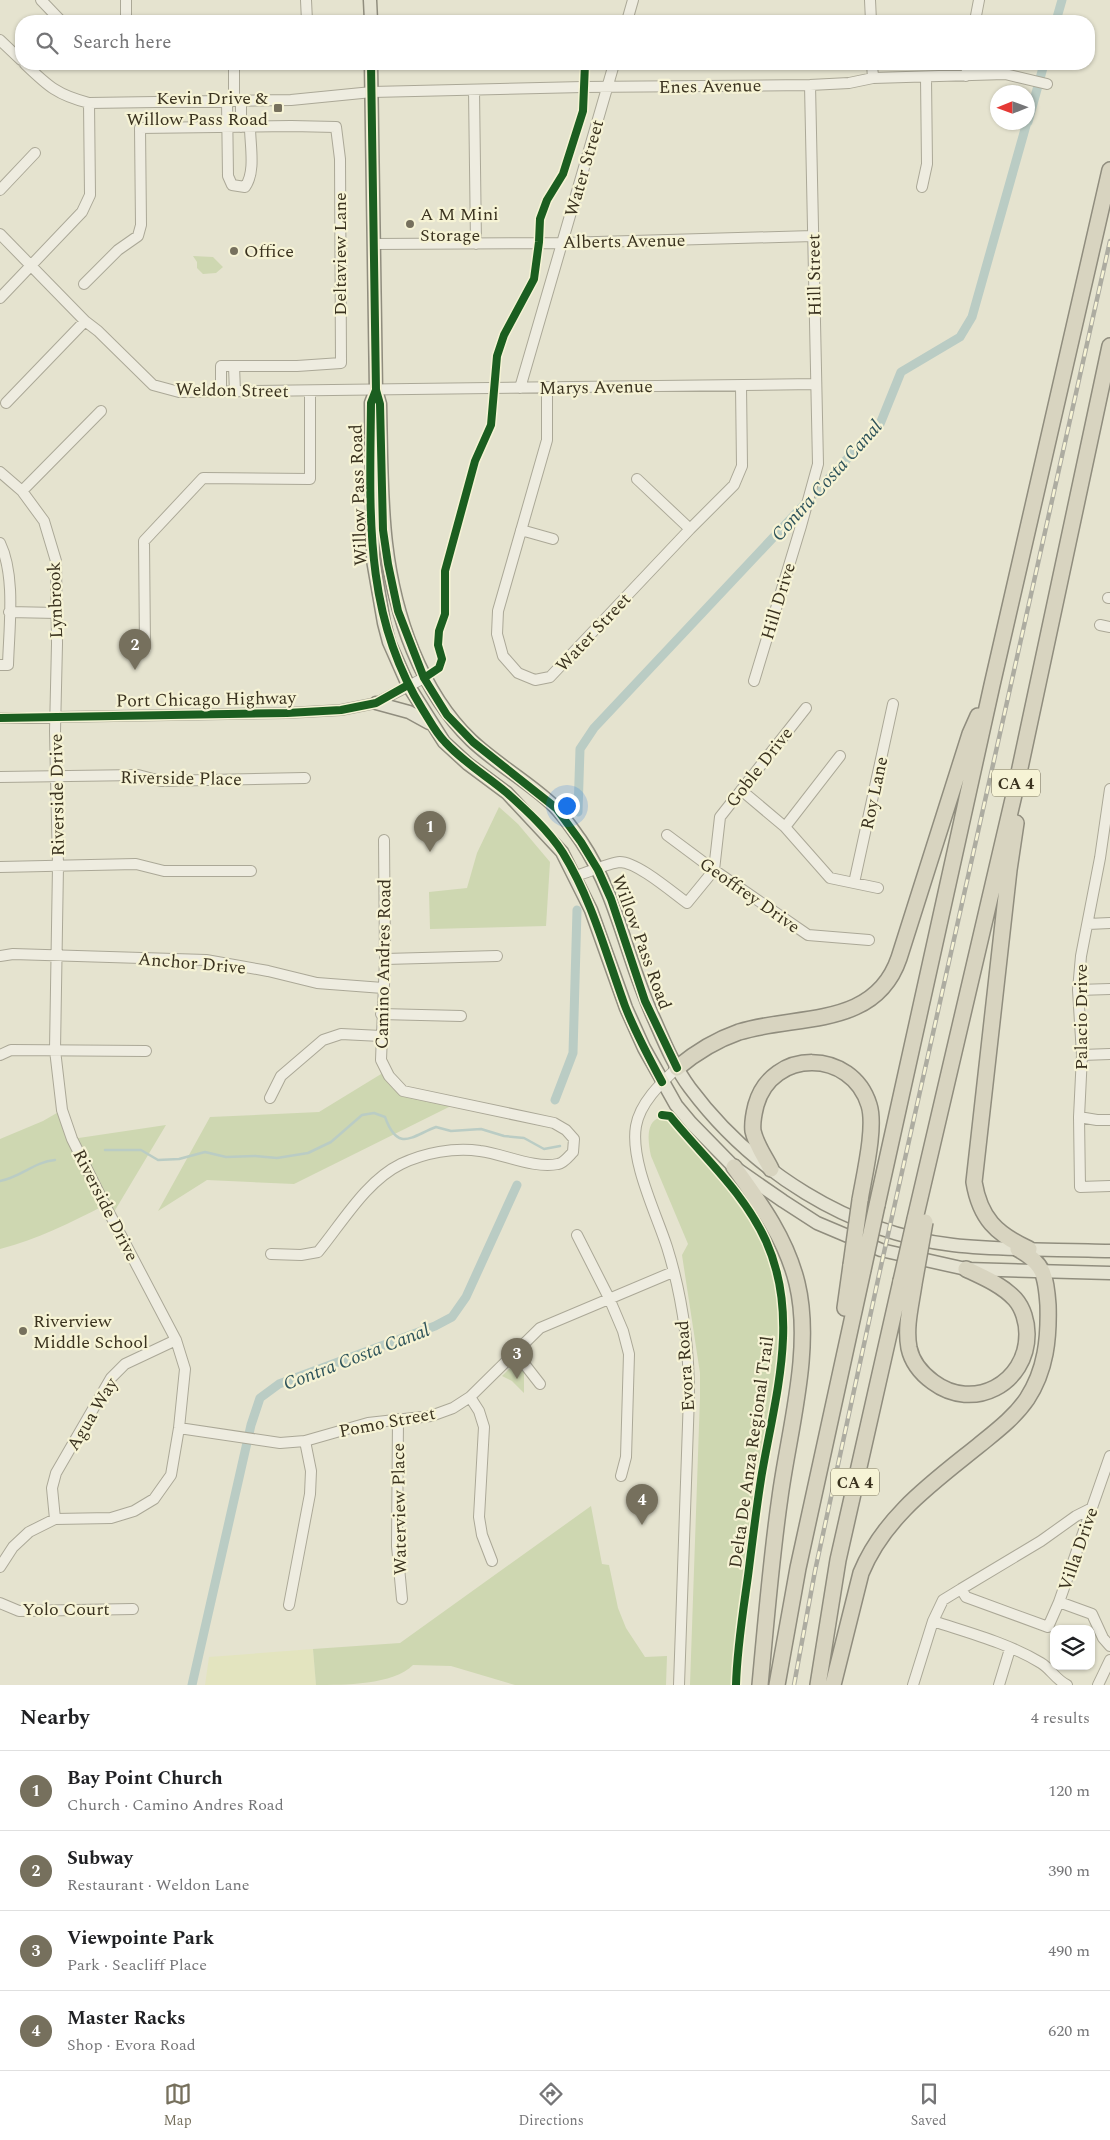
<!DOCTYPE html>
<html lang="en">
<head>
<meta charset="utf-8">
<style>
	body { margin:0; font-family:Spectral,serif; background:#f6f6f6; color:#202124 }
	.controls { position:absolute; right:15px; bottom:15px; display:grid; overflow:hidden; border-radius:10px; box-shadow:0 1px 4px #0004 }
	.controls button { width:45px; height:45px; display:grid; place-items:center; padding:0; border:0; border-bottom:1px solid #e0e0e0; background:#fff; color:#202124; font:25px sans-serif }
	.compass { position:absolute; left:990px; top:85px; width:45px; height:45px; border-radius:50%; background:#fff; box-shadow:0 1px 4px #0004; rotate:269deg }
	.you { position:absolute; left:566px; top:805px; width:18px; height:18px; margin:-12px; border:4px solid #fff; border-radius:50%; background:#1a73e8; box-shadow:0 0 0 8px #1a73e833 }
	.badge { display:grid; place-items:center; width:32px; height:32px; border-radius:50%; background:#76705d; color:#fff; font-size:16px; font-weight:700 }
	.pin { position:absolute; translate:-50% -41px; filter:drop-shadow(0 1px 2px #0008) }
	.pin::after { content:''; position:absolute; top:26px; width:18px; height:15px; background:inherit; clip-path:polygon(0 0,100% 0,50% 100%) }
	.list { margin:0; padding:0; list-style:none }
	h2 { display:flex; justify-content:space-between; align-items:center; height:65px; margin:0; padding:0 20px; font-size:21px }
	h2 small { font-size:16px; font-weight:400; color:#757577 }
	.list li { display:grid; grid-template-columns:32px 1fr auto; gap:15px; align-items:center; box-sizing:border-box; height:80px; padding:0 20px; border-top:1px solid #e0e0e0 }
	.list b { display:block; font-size:19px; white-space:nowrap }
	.list p { margin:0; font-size:16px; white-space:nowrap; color:#757577 }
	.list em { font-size:16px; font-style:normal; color:#757577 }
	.icon { flex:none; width:28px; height:28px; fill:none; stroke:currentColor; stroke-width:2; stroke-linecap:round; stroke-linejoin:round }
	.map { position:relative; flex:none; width:1110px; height:1685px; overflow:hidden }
	.search { position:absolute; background:#fff; box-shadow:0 1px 4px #0004; left:15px; right:15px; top:15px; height:55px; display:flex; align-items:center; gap:12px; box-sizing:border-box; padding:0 18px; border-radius:20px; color:#757577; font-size:19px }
	.sheet { height:385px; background:#fff }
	nav { display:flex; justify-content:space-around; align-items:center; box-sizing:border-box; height:70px; border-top:1px solid #e0e0e0; background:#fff; font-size:14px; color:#757577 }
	nav a { display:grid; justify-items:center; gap:2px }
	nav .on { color:#76705d }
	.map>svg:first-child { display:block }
</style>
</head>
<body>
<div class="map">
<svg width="1110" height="1685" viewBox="0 0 1110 1685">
	<rect width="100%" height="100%" fill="#e5e3cf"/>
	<path fill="#e3e4bf" d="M313 1649 316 1685H205L209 1657Z"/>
	<path fill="#ced7b1" d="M193 256 213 257 223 267 216 273 203 274 197 268V262Z
		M499 807 518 824 550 862 546 926 430 929 429 892 467 888 477 853Z
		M386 1071 403 1091 459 1102 294 1184 207 1180 158 1211 210 1117 319 1112Z
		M62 1110 72 1139 166 1125 111 1217 105 1205C70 1223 38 1239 0 1249V1139L43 1121Z
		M661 1117 672 1122 740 1201C804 1295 775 1376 758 1478 750 1527 744 1576 739 1625 736 1645 733 1665 733 1685H690L700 1397V1373L682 1255 688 1244 651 1156C648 1142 645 1121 661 1117Z
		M511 1367H519L524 1372V1393L512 1381 502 1376Z
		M591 1506 602 1564 609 1565 618 1608 626 1628 645 1657 667 1656 666 1685H515L451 1666 413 1665C394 1685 343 1685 316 1685L313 1649 400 1643Z"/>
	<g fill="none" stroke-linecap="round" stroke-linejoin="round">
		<path stroke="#baccc4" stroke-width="2.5" d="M105 1150H141L158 1160 179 1159 205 1152 226 1157 255 1156 277 1158 308 1153 331 1142 362 1115 374 1113 385 1117C398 1153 412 1136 436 1127L451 1131 481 1129 504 1136 524 1138 544 1149 560 1146
			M0 1181C21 1177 34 1162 55 1160"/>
		<path stroke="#baccc4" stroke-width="9" d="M1056 21 1062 0
			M1028 122 1044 64
			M578 812 580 749 594 728 880 424 901 372 960 337 972 317 1027 122
			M555 1100 573 1053 577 910
			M192 1685 251 1425 260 1398 279 1384 435 1326 452 1317 466 1297 517 1185"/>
		<defs>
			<path id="minor" d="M41 0 61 21
				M126 0V21
				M306 0 307 21
				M870 0 871 21
				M627 21 633 0
				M975 21 979 0
				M0 40 21 60
				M25 64C48 86 57 95 89 103L291 100 372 92 583 87 810 85 849 83 873 78 1005 74 1047 84
				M872 64 873 78
				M966 76 968 64
				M474 90 476 244
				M227 101 228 176 232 185 245 187C256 172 250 145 250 127
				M234 101V64
				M241 127V100
				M922 187 927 164 926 78
				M0 190 35 153
				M0 234 85 321 98 331 153 385 179 392 816 384
				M374 244 562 243 813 236
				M84 284 118 250 138 236 141 225 140 128 291 126 336 127 340 159 341 363 297 366H221V392
				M0 298 82 212 90 195 89 103
				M234 366 235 392
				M547 387V440L498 611 497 634 503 656 518 673 535 680 550 677 690 529 734 485 742 466 741 386
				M520 388 614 64
				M6 403 85 321
				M0 472 22 491 44 521 56 561 57 644 55 731 58 866 55 1050 62 1110 72 1139 105 1205 176 1340 185 1369 179 1428 171 1475 154 1499 134 1511 111 1518 55 1519 29 1532 13 1547 0 1567
				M637 479 690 529
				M22 491 101 411
				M521 530 553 539
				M0 543C16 576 9 628 8 665H0
				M1108 598H1110
				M9 612 57 613
				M1100 625 1110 627
				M145 647 144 541 203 478 310 479V391
				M754 681 801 526 818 464 810 85
				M0 718 287 713 341 710 376 703 424 678
				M0 777 138 775 161 781 305 778
				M1110 789 1100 858 1081 956 1078 990 1082 1055 1079 1117 1080 1187 1110 1186
				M741 790 785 827 830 878 878 888
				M785 827 840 756
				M667 835 714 870 808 935 869 940
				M0 867 136 864 164 871H251
				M575 876C587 873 608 863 620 862 637 862 672 892 687 903L714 870 720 817 806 708
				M854 883 893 704
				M1088 924 1110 923
				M0 956 13 954 206 960 268 971 317 983 383 988
				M385 959 497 956
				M1078 990 1110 989
				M381 1014 461 1016
				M0 1055 11 1050 146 1051
				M1082 1055 1110 1054
				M677 1068C660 1084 640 1103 636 1126 630 1161 656 1213 667 1247 682 1295 689 1346 689 1396L679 1685
				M270 1098 281 1076 323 1040 341 1034 381 1036
				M1079 1117 1097 1120H1110
				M577 1235 609 1298 623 1331 629 1354 626 1457 621 1476
				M271 1254 301 1255 318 1252C342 1223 366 1181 401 1164 424 1153 454 1147 480 1151 504 1154 534 1169 558 1164 564 1163 569 1156 573 1152L574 1139 566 1130 554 1123 403 1091 389 1076 381 1060 385 959 384 840
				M515 1352 540 1384
				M470 1397 479 1411 484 1427 479 1517 482 1535 492 1561
				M398 1419 397 1546 402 1599
				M179 1428 280 1443 305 1441 368 1423 431 1416 453 1408 470 1397 540 1328 673 1272
				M55 1519 52 1488 56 1473 111 1378 125 1364 176 1340
				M1059 1602 1048 1627 966 1597 961 1589 1041 1541 1076 1516 1092 1508
				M0 1603 19 1611 133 1609
				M289 1605 310 1494 311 1471 305 1441
				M933 1621C969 1633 1008 1643 1041 1663 1051 1669 1056 1680 1067 1685
				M1110 1646 1103 1638 1092 1614 1059 1602 1110 1456
				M913 1685 933 1621 943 1600 961 1589
				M999 1685 1010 1649
				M1098 1685 1110 1660"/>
			<path id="major" d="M370 0 371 21
				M371 64 376 390 380 404C382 491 379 568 413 651 427 685 444 714 471 740 496 764 529 782 554 806 564 816 573 830 581 841 618 896 627 962 655 1021 665 1044 675 1068 690 1088 752 1171 849 1233 953 1245 1005 1251 1058 1249 1110 1251
				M376 390 371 403 373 560 384 623 389 642 408 685 444 742 468 764 507 793 562 852 591 910 626 1008 644 1048 676 1105 691 1123 734 1167 783 1201 817 1223 881 1250 966 1269 1110 1273
				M376 703 409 712 429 723"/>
			<path id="highway" d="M1016 823 1009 870 974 1182C980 1218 996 1234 1029 1249
				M677 1068C695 1053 716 1040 739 1032 797 1014 875 1029 899 958L970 734 978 716
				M734 1167C760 1203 786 1238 797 1283 813 1349 789 1430 780 1497 771 1559 766 1622 760 1685
				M771 1169C765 1157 756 1145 753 1131 752 1123 754 1113 756 1105 772 1048 852 1049 869 1105 876 1127 864 1176 860 1200
				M877 1205 992 685 1110 170
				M915 1219 1017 782 1110 346
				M914 1284C911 1305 905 1327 909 1348 912 1362 922 1374 933 1382 973 1412 1027 1384 1027 1334 1027 1322 1023 1308 1015 1299 1002 1285 983 1277 966 1269
				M845 1308 851 1265
				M777 1685 798 1568 863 1270
				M818 1685 838 1560 901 1281
				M833 1685 861 1573C884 1517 932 1483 978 1446 995 1432 1014 1418 1027 1399 1046 1370 1049 1338 1048 1305 1046 1276 1044 1263 1018 1249"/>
		</defs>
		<use href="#minor" stroke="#aba897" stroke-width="12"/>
		<use href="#major" stroke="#908d7e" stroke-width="15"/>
		<use href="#highway" stroke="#908d7e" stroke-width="18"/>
		<use href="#minor" stroke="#eeece0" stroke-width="10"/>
		<use href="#major" stroke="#e5e3d2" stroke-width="12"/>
		<use href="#highway" stroke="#d8d4c0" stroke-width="15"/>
		<defs>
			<path id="rail" d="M794 1685 815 1571 879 1275 1110 241"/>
		</defs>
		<use href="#rail" stroke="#adaca1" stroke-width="4.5"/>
		<use href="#rail" stroke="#f6f3d5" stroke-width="2.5" stroke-dasharray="8" stroke-linecap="butt"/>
		<defs>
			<path id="highway-bridge" d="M851 1265 860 1200
				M863 1270 877 1205
				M901 1281 915 1219
				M914 1284 925 1222"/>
		</defs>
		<use href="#highway-bridge" stroke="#908d7e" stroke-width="18" stroke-linecap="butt"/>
		<use href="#highway-bridge" stroke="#d8d4c0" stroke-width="15"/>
		<defs>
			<path id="cycleway" d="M371 64 376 390 380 404 383 530 388 564 398 611 424 678 447 715 473 742 556 808 581 842 598 870 611 899 645 1001 677 1068
				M376 390 371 403C370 511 363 615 423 710 430 721 436 733 445 742 463 762 487 776 507 793 526 810 549 831 563 853 592 900 606 954 625 1006 635 1032 649 1058 662 1082
				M424 678 439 668 442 659 438 645 439 631 445 614V571L475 461 491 425 497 356 504 335 534 279 539 242 540 219 547 200 563 174 583 111 585 64
				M0 718 287 713 341 710 376 703 408 685
				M662 1115 670 1116C704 1158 743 1191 766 1241 801 1319 774 1400 761 1479 756 1511 752 1544 748 1576 743 1612 737 1648 736 1685"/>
		</defs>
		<use href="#cycleway" stroke="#f6f3d5" stroke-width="11"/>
		<use href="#cycleway" stroke="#1b5e20" stroke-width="8"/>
	</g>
	<g fill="#76705d" stroke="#f6f3d5" stroke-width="2">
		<rect x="273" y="103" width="10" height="10" rx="2.5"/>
		<circle cx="410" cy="224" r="5"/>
		<circle cx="234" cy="251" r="5"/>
		<circle cx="23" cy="1331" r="5"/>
	</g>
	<g text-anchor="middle" stroke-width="4.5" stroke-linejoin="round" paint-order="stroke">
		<g fill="#f6f3d5" stroke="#726c56" stroke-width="1">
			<rect x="992" y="769.5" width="48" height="27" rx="4"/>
			<rect x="831" y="1468.5" width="48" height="27" rx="4"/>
		</g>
		<g font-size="16" font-weight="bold" fill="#3a321f">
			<text x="1016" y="789">CA 4</text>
			<text x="855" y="1488">CA 4</text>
		</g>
		<g font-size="18" fill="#3a321f" stroke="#f6f3d5">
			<text transform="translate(710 86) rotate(-1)" y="6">Enes Avenue</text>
			<text transform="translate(584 168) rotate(-74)" y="6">Water Street</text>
			<text transform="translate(624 241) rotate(-1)" y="6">Alberts Avenue</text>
			<text transform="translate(340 254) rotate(-90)" y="6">Deltaview Lane</text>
			<text transform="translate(814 275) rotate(-91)" y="6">Hill Street</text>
			<text transform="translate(596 387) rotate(-1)" y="6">Marys Avenue</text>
			<text transform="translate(232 390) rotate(1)" y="6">Weldon Street</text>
			<text transform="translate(358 495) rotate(-92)" y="6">Willow Pass Road</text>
			<text transform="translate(55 600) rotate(-92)" y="6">Lynbrook</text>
			<text transform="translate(778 601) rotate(-73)" y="6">Hill Drive</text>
			<text transform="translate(593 632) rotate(-47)" y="6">Water Street</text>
			<text transform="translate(206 699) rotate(-1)" y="6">Port Chicago Highway</text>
			<text transform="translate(759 767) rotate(-52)" y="6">Goble Drive</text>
			<text transform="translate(181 778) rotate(1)" y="6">Riverside Place</text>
			<text transform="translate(874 793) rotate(-78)" y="6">Roy Lane</text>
			<text transform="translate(57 795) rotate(-91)" y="6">Riverside Drive</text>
			<text transform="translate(750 895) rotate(35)" y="6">Geoffrey Drive</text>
			<text transform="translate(642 942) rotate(70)" y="6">Willow Pass Road</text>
			<text transform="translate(192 963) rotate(5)" y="6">Anchor Drive</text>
			<text transform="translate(383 964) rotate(-89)" y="6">Camino Andres Road</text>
			<text transform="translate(1081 1017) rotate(-90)" y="6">Palacio Drive</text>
			<text transform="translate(106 1205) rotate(63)" y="6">Riverside Drive</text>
			<text transform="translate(685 1366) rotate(-94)" y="6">Evora Road</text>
			<text transform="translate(92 1414) rotate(-59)" y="6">Agua Way</text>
			<text transform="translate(387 1422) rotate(-11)" y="6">Pomo Street</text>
			<text transform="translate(751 1452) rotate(-82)" y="6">Delta De Anza Regional Trail</text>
			<text transform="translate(399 1509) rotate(-91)" y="6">Waterview Place</text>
			<text transform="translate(1078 1549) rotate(-71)" y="6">Villa Drive</text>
			<text x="66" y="1615">Yolo Court</text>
		</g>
		<g font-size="18" fill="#3a321f" stroke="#f6f3d5" text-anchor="start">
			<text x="268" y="104" text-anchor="end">Kevin Drive &amp;<tspan x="268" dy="21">Willow Pass Road</tspan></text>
			<text x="420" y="220">A M Mini<tspan x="420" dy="21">Storage</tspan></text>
			<text x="244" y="257">Office</text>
			<text x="33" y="1327">Riverview<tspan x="33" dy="21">Middle School</tspan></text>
		</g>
		<g font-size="19" font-style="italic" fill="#2e535a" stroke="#f6f3d5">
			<text transform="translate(826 480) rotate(-48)" y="7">Contra Costa Canal</text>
			<text transform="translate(356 1356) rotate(-21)" y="7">Contra Costa Canal</text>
		</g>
	</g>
</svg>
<div class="controls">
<button><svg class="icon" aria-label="layers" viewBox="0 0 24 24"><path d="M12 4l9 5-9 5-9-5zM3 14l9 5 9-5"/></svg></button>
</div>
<svg class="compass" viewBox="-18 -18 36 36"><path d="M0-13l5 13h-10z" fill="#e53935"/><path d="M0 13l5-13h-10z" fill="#757577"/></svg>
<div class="you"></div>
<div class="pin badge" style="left:430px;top:852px">1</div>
<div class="pin badge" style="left:135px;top:670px">2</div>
<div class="pin badge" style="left:517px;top:1379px">3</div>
<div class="pin badge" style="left:642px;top:1525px">4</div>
<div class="search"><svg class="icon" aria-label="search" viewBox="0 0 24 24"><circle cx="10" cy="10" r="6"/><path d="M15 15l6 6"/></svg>Search here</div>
</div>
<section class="sheet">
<h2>Nearby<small>4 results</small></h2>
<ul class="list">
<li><span class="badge">1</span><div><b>Bay Point Church</b><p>Church · Camino Andres Road</p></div><em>120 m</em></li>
<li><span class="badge">2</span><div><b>Subway</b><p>Restaurant · Weldon Lane</p></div><em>390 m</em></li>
<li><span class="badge">3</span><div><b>Viewpointe Park</b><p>Park · Seacliff Place</p></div><em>490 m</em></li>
<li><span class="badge">4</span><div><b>Master Racks</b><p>Shop · Evora Road</p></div><em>620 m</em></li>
</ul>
</section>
<nav>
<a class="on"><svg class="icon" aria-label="map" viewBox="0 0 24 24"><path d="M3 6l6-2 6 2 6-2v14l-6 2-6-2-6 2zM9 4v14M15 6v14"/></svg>Map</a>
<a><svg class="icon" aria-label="directions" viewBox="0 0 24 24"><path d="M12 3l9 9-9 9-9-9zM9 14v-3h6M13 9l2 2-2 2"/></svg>Directions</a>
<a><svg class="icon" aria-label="saved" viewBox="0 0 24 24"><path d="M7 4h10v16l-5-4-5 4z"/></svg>Saved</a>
</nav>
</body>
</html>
